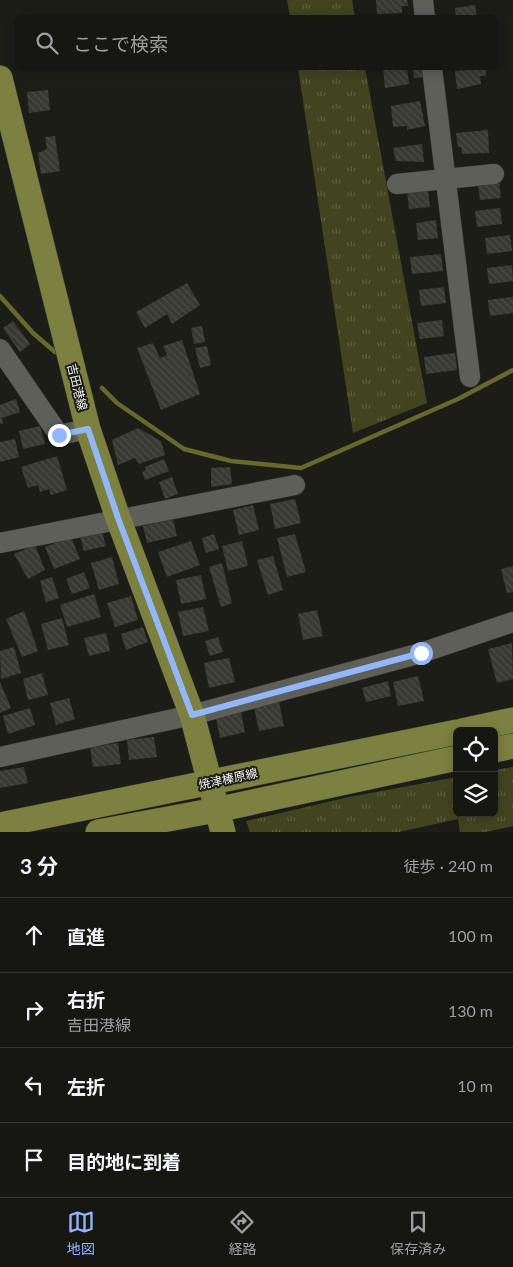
<!DOCTYPE html>
<html lang="ja">
<head>
<meta charset="utf-8">
<style>
	body { margin:0; font-family:Lato,"Noto Sans JP",sans-serif; background:#232320; color:#f1f3f6 }
	.controls { position:absolute; right:15px; bottom:15px; display:grid; overflow:hidden; border-radius:8px; box-shadow:0 2px 12px #0003 }
	.controls button { width:45px; height:45px; display:grid; place-items:center; padding:0; border:0; border-bottom:1px solid #353532; background:#161612; color:#f1f3f6; font:25px sans-serif }
	.stop { position:absolute; width:15px; height:15px; margin:-11px; border:4px solid #93b7fd; border-radius:50%; background:#fff }
	.stop.end { background:#93b7fd; border-color:#fff; box-shadow:0 1px 5px #0008 }
	.list { margin:0; padding:0; list-style:none }
	h2 { display:flex; justify-content:space-between; align-items:center; height:65px; margin:0; padding:0 20px; font-size:21px }
	h2 small { font-size:16px; font-weight:400; color:#9e9f9f }
	.list li { display:grid; grid-template-columns:32px 1fr auto; gap:15px; align-items:center; box-sizing:border-box; height:75px; padding:0 20px; border-top:1px solid #353532 }
	.list b { display:block; font-size:19px; white-space:nowrap }
	.list p { margin:0; font-size:16px; white-space:nowrap; color:#9e9f9f }
	.list em { font-size:16px; font-style:normal; color:#9e9f9f }
	.icon { flex:none; width:28px; height:28px; fill:none; stroke:currentColor; stroke-width:2; stroke-linecap:round; stroke-linejoin:round }
	.map { position:relative; flex:none; width:513px; height:832px; overflow:hidden }
	.search { position:absolute; background:#161612; box-shadow:0 2px 12px #0003; left:15px; right:15px; top:15px; height:55px; display:flex; align-items:center; gap:12px; box-sizing:border-box; padding:0 18px; border-radius:8px; color:#9e9f9f; font-size:19px }
	.sheet { height:365px; background:#161612 }
	nav { display:flex; justify-content:space-around; align-items:center; box-sizing:border-box; height:70px; border-top:1px solid #353532; background:#161612; font-size:14px; color:#9e9f9f }
	nav a { display:grid; justify-items:center; gap:2px }
	nav .on { color:#93b7fd }
	.map>svg:first-child { display:block }
</style>
</head>
<body>
<div class="map">
<svg width="513" height="832" viewBox="0 0 513 832">
	<defs>
		<pattern id="grass-tufts" width="24" height="20" patternUnits="userSpaceOnUse" patternTransform="scale(1.25)"><rect width="24" height="20" fill="#41441f"/><path d="M3 7l-1-3M5 7V3M7 7l1-3M15 17l-1-3M17 17v-4M19 17l1-3" fill="none" stroke="#5d6040"/></pattern>
		<pattern id="building-back-hatch" width="6" height="6" patternUnits="userSpaceOnUse" patternTransform="scale(1.25)"><rect width="6" height="6" fill="#383933"/><path d="M-1 5l2 2M0 0l6 6M5-1l2 2" fill="none" stroke="#4c4c47"/></pattern>
	</defs>
	<rect width="100%" height="100%" fill="#1d1d18"/>
	<path fill="url(#grass-tufts)" d="M287 0H352L355 17H290Z
		M298 68H365L427 403 353 433Z
		M513 767V826L485 832H460L458 819 399 832H250L246 821 349 797 457 777V813H494V770Z"/>
	<g fill="none" stroke-linecap="round" stroke-linejoin="round">
		<path stroke="#656a2c" stroke-width="4.5" d="M0 296 33 333 55 352
			M102 388 117 403 184 449 231 461 301 468 458 399 513 370"/>
	</g>
	<path fill="url(#building-back-hatch)" d="M376 0H407L408 6H402V13L377 14Z
		M475 5 477 18H456L455 8Z
		M407 68 409 84 385 88 383 69Z
		M413 68H424L425 77 414 78Z
		M486 68V76H480L481 84 457 89 455 71Z
		M48 90 50 110 29 113 27 92Z
		M420 101 425 126 407 130V126L393 127 391 106Z
		M488 130 489 153 462 154 461 147H458L456 133Z
		M55 136 60 171 41 174 38 153 47 149 45 137Z
		M422 144 424 162 396 161 393 148Z
		M499 180 501 198 480 200 478 183Z
		M428 189 430 207 409 209 407 192Z
		M500 208 502 224 477 227 475 211Z
		M436 220 438 238 418 240 416 223Z
		M510 235 512 251 487 254 485 238Z
		M441 254 443 271 412 274 410 257Z
		M512 265 513 281 489 284 487 268Z
		M187 283 200 305 172 324 167 314 145 328 136 312Z
		M444 287 446 303 421 306 419 290Z
		M513 297V313L490 316 488 300Z
		M442 320 444 336 420 339 417 323Z
		M13 321 30 344 20 352 3 328Z
		M202 326 205 342 194 344 191 328Z
		M182 340 200 394 161 410 137 348 153 343 160 358 167 355 163 346Z
		M207 346 211 365 200 368 195 348Z
		M455 353 457 370 426 374 424 357Z
		M16 399 20 412 2 418 3 423 0 424V405Z
		M40 426 45 444 23 449 19 431Z
		M138 428 161 441 165 455 139 464 135 458 118 465 112 440Z
		M15 439 19 457 0 462V442Z
		M57 456 67 490 51 495 49 489 40 492 38 485 28 488 21 467Z
		M164 459 169 471 145 480 142 472 146 470 145 467Z
		M230 467 232 484 211 487V468Z
		M172 477 178 494 165 499 159 482Z
		M295 499 301 523 275 529 270 504Z
		M253 505 259 530 239 535 233 510Z
		M173 519 177 536 147 543 143 526Z
		M101 528 106 546 84 551 79 533Z
		M214 534 219 549 206 553 202 538Z
		M295 534 306 572 287 577 277 538Z
		M71 537 80 559 54 569 45 547Z
		M191 541 200 565 167 577 158 552Z
		M242 541 248 566 228 571 222 546Z
		M35 545 45 570 28 579 14 554Z
		M273 556 283 590 268 595 257 560Z
		M112 557 119 584 99 590 91 563Z
		M222 563 232 603 221 607 209 567Z
		M513 566V592L507 593 501 569Z
		M84 572 90 588 72 594 66 579Z
		M201 575 206 599 181 604 176 580Z
		M52 577 59 598 46 602 40 581Z
		M94 594 101 617 67 627 60 605Z
		M131 596 138 620 115 627 107 603Z
		M203 607 209 631 183 636 178 612Z
		M317 610 323 636 303 640 298 614Z
		M24 611 38 651 22 657 6 619Z
		M62 618 69 645 48 650 41 624Z
		M143 627 148 642 126 650 121 634Z
		M106 633 110 651 89 656 84 638Z
		M218 637 223 652 210 656 205 641Z
		M512 643 513 679 497 683 488 649Z
		M14 647 21 673 1 679 0 651Z
		M229 658 235 682 209 688 204 663Z
		M42 673 48 695 28 700 23 679Z
		M418 676 424 701 398 706 393 682Z
		M388 681 391 696 366 702 362 688Z
		M0 682 11 708 0 713Z
		M69 698 75 719 56 725 50 703Z
		M279 702 284 726 259 731 254 707Z
		M30 708 35 725 8 734 3 716Z
		M240 708 245 732 220 738 215 713Z
		M154 737 157 757 129 760 127 740Z
		M118 743 121 764 93 767 90 747Z
		M24 767 28 783 0 788V771Z"/>
	<g fill="none" stroke-linecap="round" stroke-linejoin="round">
		<defs>
			<path id="minor" d="M423 0 425 18
				M432 68 470 377
				M397 184 494 174
				M0 349 59 435 88 429
				M0 543 295 485
				M0 757 192 715 421 653 513 622"/>
			<path id="major" d="M0 78 88 429 118 518 192 715 223 832
				M462 731 513 720
				M494 750 513 746
				M0 825 457 732
				M98 832 216 810 457 758"/>
		</defs>
		<use href="#minor" stroke="#363733" stroke-width="21"/>
		<use href="#major" stroke="#363733" stroke-width="26"/>
		<use href="#minor" stroke="#5e5f59" stroke-width="20"/>
		<use href="#major" stroke="#7c8140" stroke-width="25"/>
	</g>
	<g fill="none" stroke-linecap="round" stroke-linejoin="round">
		<path stroke="#93b7fd" stroke-width="6" d="M59 435 88 429 118 518 192 715 421 653"/>
	</g>
	<g text-anchor="middle" stroke-width="4" stroke-linejoin="round" paint-order="stroke">
		<g font-size="12" fill="#f3f4f0" stroke="#1d1d18">
			<text transform="translate(77 387) rotate(76)" y="4">吉田港線</text>
			<text transform="translate(228 779) rotate(-12)" y="4">焼津榛原線</text>
		</g>
	</g>
</svg>
<div class="controls">
<button><svg class="icon" aria-label="locate" viewBox="0 0 24 24"><circle cx="12" cy="12" r="6"/><path d="M12 2v4M12 18v4M2 12h4M18 12h4"/></svg></button>
<button><svg class="icon" aria-label="layers" viewBox="0 0 24 24"><path d="M12 4l9 5-9 5-9-5zM3 14l9 5 9-5"/></svg></button>
</div>
<div class="stop" style="left:421px;top:653px"></div>
<div class="stop end" style="left:59px;top:435px"></div>
<div class="search"><svg class="icon" aria-label="search" viewBox="0 0 24 24"><circle cx="10" cy="10" r="6"/><path d="M15 15l6 6"/></svg>ここで検索</div>
</div>
<section class="sheet">
<h2>3 分<small>徒歩 · 240 m</small></h2>
<ul class="list">
<li><svg class="icon" aria-label="ahead" viewBox="0 0 24 24"><path d="M12 20V5M6 11l6-6 6 6"/></svg><div><b>直進</b></div><em>100 m</em></li>
<li><svg class="icon" aria-label="right" viewBox="0 0 24 24"><path d="M7 20v-9h11M14 6l5 5-5 5"/></svg><div><b>右折</b><p>吉田港線</p></div><em>130 m</em></li>
<li><svg class="icon" aria-label="left" viewBox="0 0 24 24"><path d="M17 20v-9H6M10 6l-5 5 5 5"/></svg><div><b>左折</b></div><em>10 m</em></li>
<li><svg class="icon" aria-label="arrive" viewBox="0 0 24 24"><path d="M6 21V4h12l-3 4 3 4H6"/></svg><div><b>目的地に到着</b></div></li>
</ul>
</section>
<nav>
<a class="on"><svg class="icon" aria-label="map" viewBox="0 0 24 24"><path d="M3 6l6-2 6 2 6-2v14l-6 2-6-2-6 2zM9 4v14M15 6v14"/></svg>地図</a>
<a><svg class="icon" aria-label="directions" viewBox="0 0 24 24"><path d="M12 3l9 9-9 9-9-9zM9 14v-3h6M13 9l2 2-2 2"/></svg>経路</a>
<a><svg class="icon" aria-label="saved" viewBox="0 0 24 24"><path d="M7 4h10v16l-5-4-5 4z"/></svg>保存済み</a>
</nav>
</body>
</html>
